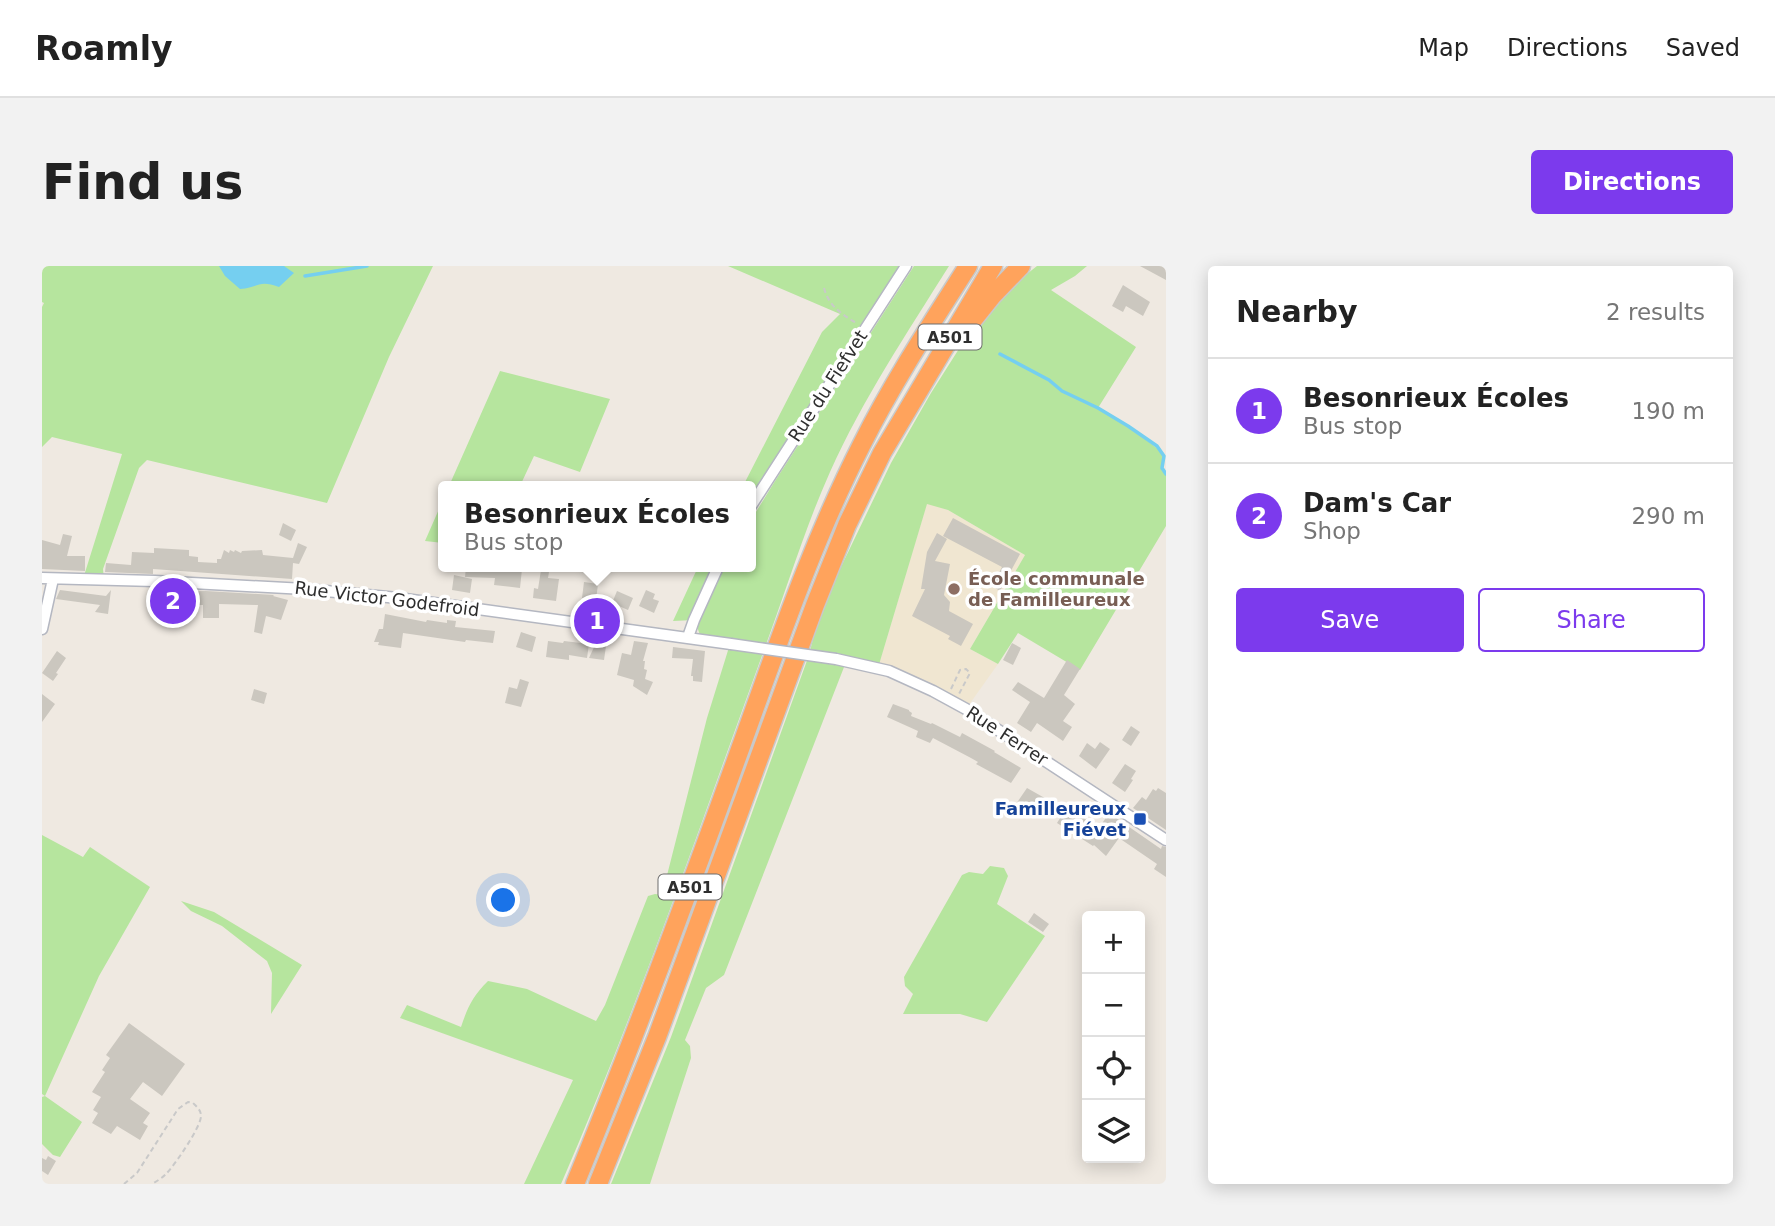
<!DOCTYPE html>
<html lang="en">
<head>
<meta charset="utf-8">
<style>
	body { margin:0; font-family:"DejaVu Sans",sans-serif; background:#f2f2f2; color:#222 }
	.controls { position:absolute; right:21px; bottom:21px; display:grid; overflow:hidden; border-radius:7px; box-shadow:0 4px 18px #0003 }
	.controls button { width:63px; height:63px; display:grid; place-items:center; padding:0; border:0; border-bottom:2px solid #e0e0e0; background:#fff; color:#222; font:35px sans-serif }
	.you { position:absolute; left:462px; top:635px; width:24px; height:24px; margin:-18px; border:5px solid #fff; border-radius:50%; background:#1a73e8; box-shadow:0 0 0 10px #1a73e833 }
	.badge { display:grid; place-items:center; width:46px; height:46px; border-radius:50%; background:#7c3aed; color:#fff; font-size:23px; font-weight:700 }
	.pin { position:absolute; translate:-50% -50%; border:4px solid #fff; box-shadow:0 2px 7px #0006 }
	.popup { position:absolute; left:396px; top:215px; width:318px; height:91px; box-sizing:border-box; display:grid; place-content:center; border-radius:7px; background:#fff; filter:drop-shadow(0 2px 5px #0005); font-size:23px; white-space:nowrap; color:#767676 }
	.popup b { font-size:26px; color:#222 }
	.popup::after { content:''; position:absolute; left:50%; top:100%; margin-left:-14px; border:14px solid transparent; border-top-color:#fff }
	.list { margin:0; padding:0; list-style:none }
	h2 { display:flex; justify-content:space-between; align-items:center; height:91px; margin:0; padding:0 28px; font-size:30px }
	h2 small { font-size:23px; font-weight:400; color:#767676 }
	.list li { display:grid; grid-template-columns:46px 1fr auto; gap:21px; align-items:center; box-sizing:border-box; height:105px; padding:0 28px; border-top:2px solid #e0e0e0 }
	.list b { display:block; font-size:26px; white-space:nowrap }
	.list p { margin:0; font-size:23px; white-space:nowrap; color:#767676 }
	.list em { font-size:23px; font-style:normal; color:#767676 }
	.actions { display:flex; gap:14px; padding:21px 28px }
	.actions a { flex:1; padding:16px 0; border:2px solid #7c3aed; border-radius:7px; text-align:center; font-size:24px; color:#7c3aed }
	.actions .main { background:#7c3aed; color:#fff }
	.icon { flex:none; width:38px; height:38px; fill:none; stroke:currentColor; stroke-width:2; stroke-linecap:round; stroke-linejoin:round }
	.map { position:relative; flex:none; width:1124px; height:918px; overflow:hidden; border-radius:7px }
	header { display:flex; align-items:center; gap:42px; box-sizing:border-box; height:98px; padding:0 35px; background:#fff; border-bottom:2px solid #e0e0e0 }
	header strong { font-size:33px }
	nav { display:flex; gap:38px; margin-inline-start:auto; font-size:24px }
	.intro { display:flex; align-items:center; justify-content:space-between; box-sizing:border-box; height:168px; padding:0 42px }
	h1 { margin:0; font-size:49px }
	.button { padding:18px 32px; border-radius:7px; background:#7c3aed; color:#fff; font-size:24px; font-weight:700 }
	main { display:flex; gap:42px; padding:0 42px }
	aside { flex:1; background:#fff; border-radius:7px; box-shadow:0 4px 18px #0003 }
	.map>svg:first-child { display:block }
</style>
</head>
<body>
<header>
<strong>Roamly</strong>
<nav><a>Map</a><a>Directions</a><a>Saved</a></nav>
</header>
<div class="intro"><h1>Find us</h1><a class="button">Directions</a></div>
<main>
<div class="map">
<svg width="1124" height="918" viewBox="0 0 1124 918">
	<rect width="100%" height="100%" fill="#efe9e1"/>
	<path fill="#f0e6d1" d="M885 237 906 244 983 289 928 383 956 398 924 443 836 402Z"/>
	<path fill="#b6e59e" d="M0 0H391L347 91 285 237 105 194 97 202 61 303 62 314 41 313 80 188 10 171 0 181V41L2 37 0 36Z
		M686 0H864L709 240V220H701L780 66 798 48Z
		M872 0H907C865 67 821 133 788 206 762 264 744 325 722 384 657 563 595 743 519 918H482L531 814 358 752 365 739 419 761C426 740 431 730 446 715L485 723 554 755 563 739 606 630 613 628 620 629 665 452 688 378 658 369 653 355 682 301H709V254L733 215Z
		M995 0H1045L1033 10 1009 24 1094 81 1056 142 1086 160 1120 186 1122 190 1120 202 1124 208V260L1038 404 976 367 956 398 928 383 983 289 906 244 885 238 836 402 804 396 682 709 664 722 643 774 648 780 649 792 608 918H569L629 771 767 389 777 349 797 305 849 197 889 127 927 67 965 24Z
		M458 105 568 133 538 206 492 190 478 220H407Z
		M401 234V277L383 275Z
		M656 301H676L652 354 631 355Z
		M0 569 41 591 48 581 108 621 57 710 3 830 40 856 18 891 11 889 0 878V831L3 830 0 828Z
		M948 600 962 602 966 610 955 638 1003 670 945 756 918 748H861L871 728 863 720 862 711 920 609 927 606 941 608Z
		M139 635 172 646 260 699 229 748 230 707 225 695 180 660 149 645Z"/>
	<path fill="#75cff0" d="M177 0H242L252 7 237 21C216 13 217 22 198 23L183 10Z"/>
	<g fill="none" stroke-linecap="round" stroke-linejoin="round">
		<path stroke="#75cff0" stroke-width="3.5" d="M263 10 325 0
			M958 88 1007 114 1020 125 1056 142 1086 160 1115 180 1122 190 1120 202 1124 208"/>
	</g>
	<path fill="#cbc7bf" d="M1098 0H1124V14Z
		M1081 19 1108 36 1101 50 1084 40 1081 46 1070 40Z
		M911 252 978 288 958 325 950 320 960 301 901 270Z
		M241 257 254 264 249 275 237 269Z
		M895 267 905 273 893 295 908 298 902 329 908 336 907 345 931 358 919 380 906 373 908 370 870 350 883 323H879L885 286Z
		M21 268 30 270 25 290H43V305L0 303V274L18 279Z
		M256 277 265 281 257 298 251 297 250 313 111 303V308L63 306 64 297 89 299 90 286 112 287V282L147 284V290L156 291V296L175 297V293H179L182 284 187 287 188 284 192 286 193 284 199 287 200 285 220 284 221 289 251 292Z
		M424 301 454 304V301L480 303 478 322 452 319 453 312 423 311Z
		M499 304 507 306 506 312 517 313 514 335 491 332 492 322 496 323Z
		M412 309 430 313 428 327 410 324Z
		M542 316 556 318 554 334 540 332Z
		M18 324 64 330 69 324 66 348 53 346 58 339 14 333Z
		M604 324 613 328 611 333 617 335 612 347 597 340Z
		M164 325 232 329 231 330 246 334 239 354 224 350 220 368 212 366 216 339 177 338V352H161V339H140V345H133V358L123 342V326Z
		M575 325 591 332 586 344 570 337Z
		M343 348 384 356 385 354 405 357V354L414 355 413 361 453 365 451 377 424 374 423 376 361 367 359 382 336 379 337 376H332L337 363H341Z
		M479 366 494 371 490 386 474 381Z
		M506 375 521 377 522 375 547 378 545 392 527 389V394L504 391Z
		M592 375 606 377 601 395H603L602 403 605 404 603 413 611 416 605 429 591 420 592 414 575 409 580 387 589 389Z
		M970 377 979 382 971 399 961 394Z
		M553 379 564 380 562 394 547 392Z
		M631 381 663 385 660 416 651 415V410H649L651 393 630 392Z
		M15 385 24 392 14 407 16 408 11 415 0 407Z
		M1025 394 1038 403 1022 429 1033 438 1021 455 1030 461 1021 475 995 457 989 466 975 457 988 436 970 424 976 416 1002 432Z
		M478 413 487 416 479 441 463 437 467 421 475 423Z
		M212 423 225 427 222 438 209 434Z
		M0 428 13 438 0 456Z
		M851 438 867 444V445L870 447 869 450 889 458 890 457 918 471 920 467 953 485 952 486 979 502 969 517 934 498 936 496 929 492 891 472 888 477 874 471 876 465 845 451Z
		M1089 460 1098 466 1089 480 1080 474Z
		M1058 476 1068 483 1054 503 1037 490 1045 477 1053 483Z
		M1083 498 1094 505 1089 513 1091 514 1083 526 1070 517Z
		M985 522 1008 535 996 552 974 538Z
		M1116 522 1124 527V564L1091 542 1100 531 1104 534 1111 523 1114 525Z
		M1025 541 1057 562 1067 547 1119 583 1120 580 1124 581V611L1112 603 1115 598 1077 572 1064 590 1052 579 1051 580 1015 557Z
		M992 647 1007 658 1001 666 986 656Z
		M87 757 143 798 120 830 101 816 88 833 108 847 101 857 106 860 98 874 75 860 69 868 50 857 56 847 51 844 59 831 50 826 63 806 60 804 68 792 64 789Z
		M6 890 14 895 6 909 0 905V892L4 894Z"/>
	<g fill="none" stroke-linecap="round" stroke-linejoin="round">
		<defs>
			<path id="minor" d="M709 240 864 0
				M0 312 113 315 263 323 356 332 689 378
				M0 363 11 313
				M646 371 652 354 676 301
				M794 393 847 405 891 425 924 443 1124 574"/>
			<path id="motorway" d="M923 64 951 29 979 0
				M533 918C590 779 642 638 693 497 732 390 768 280 820 178 851 116 889 58 926 0
				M556 918 615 771 773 339 805 259 840 187 951 0"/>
		</defs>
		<use href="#minor" stroke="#b4b7c1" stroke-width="13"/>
		<use href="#motorway" stroke="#c9c9c9" stroke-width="21"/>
		<path stroke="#c9c9c9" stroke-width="2" stroke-dasharray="5 3.5" stroke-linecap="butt" d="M782 22C787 41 801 49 816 58
			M909 423 918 404 924 403 928 407 917 428
			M82 918 95 907 136 843 146 836 151 837C155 841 159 844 159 850 159 861 132 900 124 908 120 912 115 915 110 918"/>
		<use href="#minor" stroke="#fff" stroke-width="10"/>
		<use href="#motorway" stroke="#ffa35c" stroke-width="18"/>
		<defs>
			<path id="minor-bridge" d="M689 378 794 393"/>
		</defs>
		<use href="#minor-bridge" stroke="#b4b7c1" stroke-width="13" stroke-linecap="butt"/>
		<use href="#minor-bridge" stroke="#fff" stroke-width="10"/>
	</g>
	<circle fill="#8d6e63" stroke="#fff" stroke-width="2.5" cx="912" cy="323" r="7"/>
	<rect fill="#1a4fb4" stroke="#fff" stroke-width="2.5" x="1091" y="546" width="14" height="14" rx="3.5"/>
	<g text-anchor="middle" stroke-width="7" stroke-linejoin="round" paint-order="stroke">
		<g fill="#fff" stroke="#6d6d6d" stroke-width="2">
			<rect x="876.5" y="58.5" width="63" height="25" rx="5"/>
			<rect x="616.5" y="608.5" width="63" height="25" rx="5"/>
		</g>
		<g font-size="16" font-weight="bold" fill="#2e2e2e">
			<text x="908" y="77">A501</text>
			<text x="648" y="627">A501</text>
		</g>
		<g font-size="18" fill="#2e2e2e" stroke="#fff">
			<text transform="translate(786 120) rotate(-57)" y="6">Rue du Fiefvet</text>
			<text transform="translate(345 333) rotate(7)" y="6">Rue Victor Godefroid</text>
			<text transform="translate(965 470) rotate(33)" y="6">Rue Ferrer</text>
		</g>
		<g font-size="18" font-weight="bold" fill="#785e54" stroke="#fff" text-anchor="start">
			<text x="926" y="319">École communale<tspan x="926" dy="21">de Familleureux</tspan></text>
		</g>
		<g font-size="18" font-weight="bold" fill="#164399" stroke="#fff" text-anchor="end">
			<text x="1084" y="549">Familleureux<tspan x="1084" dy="21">Fiévet</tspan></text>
		</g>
	</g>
</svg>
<div class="controls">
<button>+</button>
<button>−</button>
<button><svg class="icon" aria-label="locate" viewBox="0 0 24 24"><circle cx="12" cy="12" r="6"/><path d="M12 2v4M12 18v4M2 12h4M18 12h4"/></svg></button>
<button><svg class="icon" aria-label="layers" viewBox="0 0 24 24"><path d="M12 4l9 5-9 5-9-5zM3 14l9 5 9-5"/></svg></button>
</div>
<div class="you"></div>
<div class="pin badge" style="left:555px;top:355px">1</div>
<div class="popup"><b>Besonrieux Écoles</b>Bus stop</div>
<div class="pin badge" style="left:131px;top:335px">2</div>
</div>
<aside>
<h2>Nearby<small>2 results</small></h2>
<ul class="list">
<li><span class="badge">1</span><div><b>Besonrieux Écoles</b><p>Bus stop</p></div><em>190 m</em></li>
<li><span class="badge">2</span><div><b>Dam's Car</b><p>Shop</p></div><em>290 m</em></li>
</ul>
<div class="actions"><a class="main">Save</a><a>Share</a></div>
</aside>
</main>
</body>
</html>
